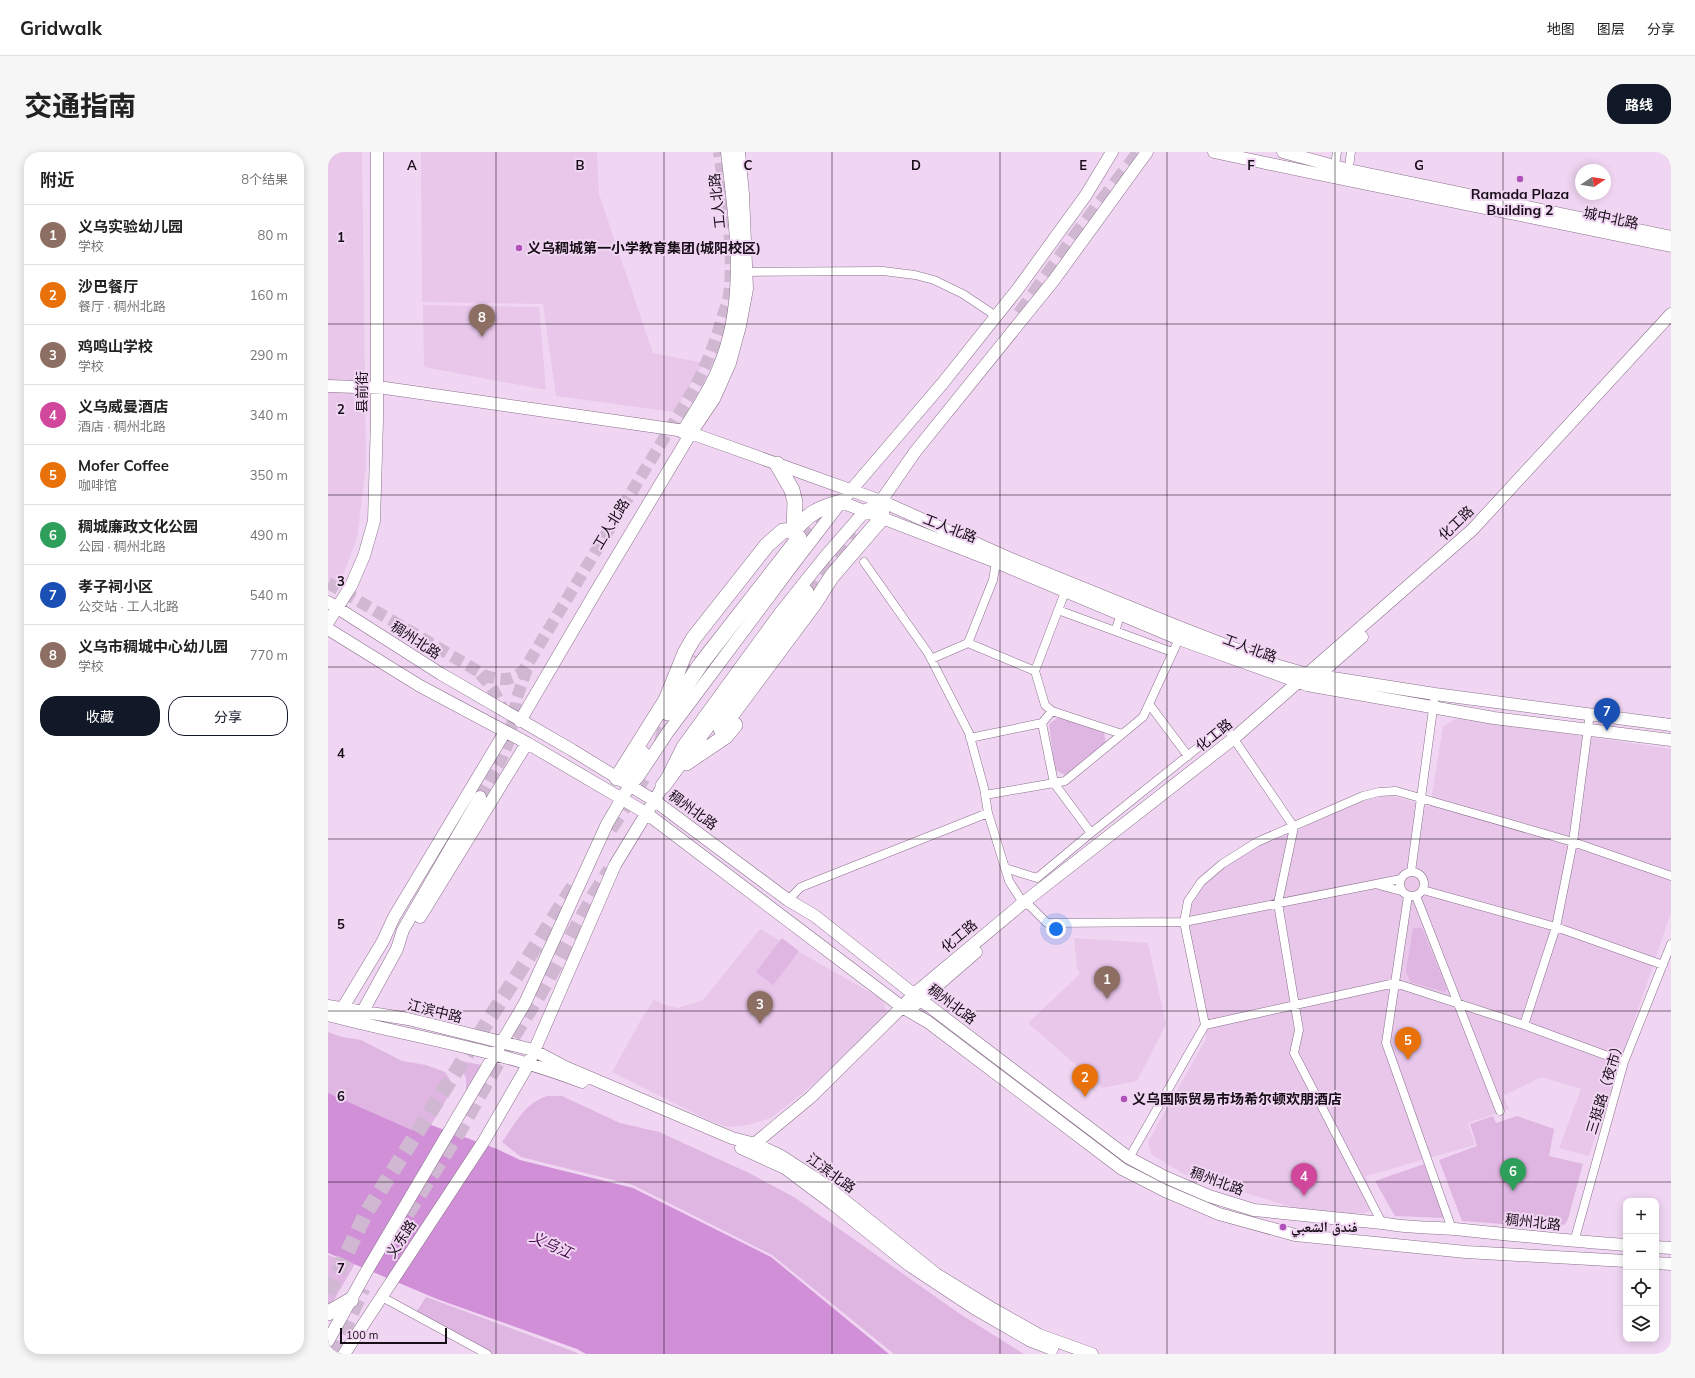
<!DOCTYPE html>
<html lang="zh">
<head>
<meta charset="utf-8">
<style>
	body { margin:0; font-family:Mulish,"Noto Naskh Arabic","Noto Sans SC",sans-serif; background:#f6f6f6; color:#222 }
	.controls { position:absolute; right:12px; bottom:12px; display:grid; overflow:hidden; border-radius:8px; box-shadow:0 2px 10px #0003 }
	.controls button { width:36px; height:36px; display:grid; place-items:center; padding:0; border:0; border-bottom:1px solid #e0e0e0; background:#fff; color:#222; font:20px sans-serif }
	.compass { position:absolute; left:1247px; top:12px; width:36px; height:36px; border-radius:50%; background:#fff; box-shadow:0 2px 10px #0003; rotate:78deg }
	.scale { position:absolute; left:12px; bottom:10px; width:107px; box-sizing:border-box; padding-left:4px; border:2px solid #170d17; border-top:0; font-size:11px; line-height:14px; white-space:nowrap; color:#170d17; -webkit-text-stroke:3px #f1d6f3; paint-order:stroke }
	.you { position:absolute; left:728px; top:777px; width:14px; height:14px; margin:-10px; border:3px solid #fff; border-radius:50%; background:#1a73e8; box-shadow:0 0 0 6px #1a73e833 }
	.badge { display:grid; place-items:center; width:26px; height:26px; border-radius:50%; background:#111827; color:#fff; font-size:13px; font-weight:700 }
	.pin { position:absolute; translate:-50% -33px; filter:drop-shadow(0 1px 2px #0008) }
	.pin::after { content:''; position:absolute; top:21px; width:14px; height:12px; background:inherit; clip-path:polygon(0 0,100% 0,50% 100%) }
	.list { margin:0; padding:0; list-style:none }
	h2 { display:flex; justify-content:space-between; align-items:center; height:52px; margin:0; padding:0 16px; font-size:17px }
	h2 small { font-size:13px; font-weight:400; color:#767676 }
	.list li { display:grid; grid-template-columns:26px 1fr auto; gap:12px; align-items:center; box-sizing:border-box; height:60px; padding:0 16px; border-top:1px solid #e0e0e0 }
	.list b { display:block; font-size:15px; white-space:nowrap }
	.list p { margin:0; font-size:13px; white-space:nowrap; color:#767676 }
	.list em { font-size:13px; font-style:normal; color:#767676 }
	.actions { display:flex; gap:8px; padding:12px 16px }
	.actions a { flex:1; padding:9px 0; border:1px solid #111827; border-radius:16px; text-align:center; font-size:14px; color:#111827 }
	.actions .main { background:#111827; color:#fff }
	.icon { flex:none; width:22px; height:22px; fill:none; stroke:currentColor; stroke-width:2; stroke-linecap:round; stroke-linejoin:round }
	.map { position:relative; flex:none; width:1343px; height:1202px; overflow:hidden; border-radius:16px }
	header { display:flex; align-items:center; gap:24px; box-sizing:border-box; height:56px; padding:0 20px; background:#fff; border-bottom:1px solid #e0e0e0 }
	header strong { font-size:19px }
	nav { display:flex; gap:22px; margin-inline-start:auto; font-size:14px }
	.intro { display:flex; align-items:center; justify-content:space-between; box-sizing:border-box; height:96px; padding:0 24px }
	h1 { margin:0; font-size:28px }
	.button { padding:10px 18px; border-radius:16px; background:#111827; color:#fff; font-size:14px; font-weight:700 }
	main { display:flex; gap:24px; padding:0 24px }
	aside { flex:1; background:#fff; border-radius:16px; box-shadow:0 2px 10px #0003 }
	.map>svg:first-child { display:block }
</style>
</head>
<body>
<header>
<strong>Gridwalk</strong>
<nav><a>地图</a><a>图层</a><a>分享</a></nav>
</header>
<div class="intro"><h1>交通指南</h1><a class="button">路线</a></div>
<main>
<aside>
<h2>附近<small>8个结果</small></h2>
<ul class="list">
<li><span class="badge" style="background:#8d6e63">1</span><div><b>义乌实验幼儿园</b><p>学校</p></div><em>80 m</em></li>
<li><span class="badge" style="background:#e8710a">2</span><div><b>沙巴餐厅</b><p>餐厅 · 稠州北路</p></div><em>160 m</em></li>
<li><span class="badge" style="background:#8d6e63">3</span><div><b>鸡鸣山学校</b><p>学校</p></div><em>290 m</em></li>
<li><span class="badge" style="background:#d1479c">4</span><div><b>义乌威曼酒店</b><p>酒店 · 稠州北路</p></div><em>340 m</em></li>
<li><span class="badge" style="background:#e8710a">5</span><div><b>Mofer Coffee</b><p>咖啡馆</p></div><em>350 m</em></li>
<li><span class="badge" style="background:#2e9e5b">6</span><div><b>稠城廉政文化公园</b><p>公园 · 稠州北路</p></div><em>490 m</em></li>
<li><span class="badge" style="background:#1a4fb4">7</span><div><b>孝子祠小区</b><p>公交站 · 工人北路</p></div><em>540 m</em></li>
<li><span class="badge" style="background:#8d6e63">8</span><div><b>义乌市稠城中心幼儿园</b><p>学校</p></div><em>770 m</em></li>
</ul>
<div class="actions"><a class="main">收藏</a><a>分享</a></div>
</aside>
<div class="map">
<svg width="1343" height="1202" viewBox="0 0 1343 1202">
	<rect width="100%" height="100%" fill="#f1d6f3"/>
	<path fill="#e8c7ea" d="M0 0H34L38 314 29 386 11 434 0 428Z
		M93 0H269L271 42 325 201 376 211 346 260 228 244 215 152 94 150Z
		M95 153 211 155 218 238 96 215Z
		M1128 567H1137L1343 597V760L1261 1004 1231 996 1253 937 1214 925 1175 944 1181 957 1140 971 1147 993 1038 1024 1045 1044 1041 1060 1021 1062 970 1057 856 1022 823 1002 820 990 878 887 879 863 862 786V756L875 732 889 719 920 699 1035 649 1061 643 1102 655 1115 574Z
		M432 777 555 848 559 862 550 879 475 941 443 966 420 973 399 975 380 968 284 920 314 866 326 848 338 853 350 856 375 848Z
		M746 786 820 791 838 872 809 929 774 936 700 871 752 822 749 816Z"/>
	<path fill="#dfb5e2" d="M732 564 776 580 778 592 737 623 727 618 721 572Z
		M1085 776H1094L1119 837 1117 840 1082 830 1078 819Z
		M454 786 471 799 445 833 428 820Z
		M0 880 14 885 33 888 74 909 98 913 117 920 122 928 124 935 122 941 103 973 84 978 0 941Z
		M129 908 163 915 138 942V926Z
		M219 944H234L292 971 331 980 421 1021 466 1045 632 1162 696 1202H566L444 1103 305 1033 193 1005 174 990C187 972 197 951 219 944Z
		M1165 964 1168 971 1189 964 1226 977 1221 1004 1255 1012 1240 1067C1238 1072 1235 1074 1230 1076L1134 1069 1111 1008 1149 994 1142 972Z
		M1096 1012 1116 1066 1067 1064 1047 1029Z
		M0 1103 27 1112 6 1148 0 1152Z
		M98 1145 247 1200 251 1202H163L85 1165Z"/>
	<path fill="#d08fd6" d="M0 941 84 978 103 973 169 997 192 1008 305 1036 443 1105 561 1202H258L249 1197 109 1147 0 1101Z"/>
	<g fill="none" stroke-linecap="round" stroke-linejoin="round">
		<path stroke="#d0b8d2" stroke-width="12" stroke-dasharray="12 6" stroke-linecap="butt" d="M0 431 158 524C172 528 184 530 196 518L364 240C377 216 387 192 394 166 396 159 400 151 401 143 407 96 397 47 391 0
			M152 522C165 536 171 546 177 564
			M152 645 173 608 181 589 189 545 199 517"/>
		<path stroke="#d0b8d2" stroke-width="15" stroke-dasharray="15 8" stroke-linecap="butt" d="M692 162 747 85 812 0
			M471 386 504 361
			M478 440 508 403 523 379
			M333 591 340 566 365 503
			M282 677 315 626
			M79 1062 132 978 176 899 211 843 267 742 282 718
			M0 1141 38 1061 249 729
			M3 1202 10 1191 35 1136"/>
		<defs>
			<path id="street" d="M1006 19 1009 0
				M1020 22 1023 0
				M414 120 555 119 587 123 606 128 635 142 668 164
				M536 410 600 501 641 581 656 636 660 661 681 729 695 751 702 754 719 771 856 770 1073 727
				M730 458 844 500
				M787 479 793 462
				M640 491 665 428 668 410
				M603 507 640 491 707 519
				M821 552 860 604
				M724 559 717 553 707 519 737 440
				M714 571 724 559 794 582
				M642 586 714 571 726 631 657 643
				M763 681 726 631 737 629 815 565 851 487
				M677 716 709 726 763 681 897 574 966 675 950 751 971 878 966 901 1054 1071
				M1072 732a12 12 0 1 1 24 0a12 12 0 1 1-24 0Z
				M1083 720 1107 542
				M1051 733 1073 739
				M1095 738 1228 775 1335 813
				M1080 744 1058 891 1124 1077
				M1088 744 1172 959
				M460 748 473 735 660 661
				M877 873 856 770 860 749 873 730 894 712 929 690 1035 644 1051 640 1068 639 1245 690 1343 724
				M1196 873 1228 775 1245 690 1262 561
				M801 1006 877 873 1067 831 1196 873 1296 910
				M1246 1090 1296 910 1343 792
				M54 1145 159 1202"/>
			<path id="secondary" d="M886 0C1038 33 1191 62 1343 94
				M955 0 1021 18 1343 85
				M0 234 57 236 357 279 553 349 683 407 851 475 951 514 979 522 1107 542 1343 573
				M354 280C367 260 381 239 390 217 420 148 407 71 399 0
				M513 350 668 410 851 487 979 533 1166 566 1343 588
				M0 450 113 522 244 598 327 649 460 748 487 764 593 848 801 1006 837 1025 881 1044 926 1058 1054 1071C1078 1076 1103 1075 1127 1077 1184 1083 1241 1089 1298 1093
				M0 470 23 434 36 404 46 369 49 268V0
				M0 477 92 534 199 591 318 661 574 855 600 870 794 1017 837 1039 891 1062 967 1083 1138 1100 1298 1109
				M986 527 1034 485
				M192 569 267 441 363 281 386 247 402 211 412 174 419 137 415 42 411 0
				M92 765 199 591
				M588 852 648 800
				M0 854 80 867 205 898 237 915 404 986 427 992 453 1004 496 1032 608 1122 665 1157 711 1183 764 1202
				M14 857 55 789 66 765 177 580
				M35 859 69 797 75 778 152 645
				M0 863C84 885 172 898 254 930
				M413 996 457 1016 505 1052 581 1113 646 1156 703 1189 724 1197
				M419 998 483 945 574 855 586 842 695 751 905 587 1144 378 1343 162
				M1328 1095 1343 1096
				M1328 1111 1343 1112
				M0 1189 37 1122 197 851 279 672 302 633 310 625 340 580 467 410 513 350 614 232 689 138 758 43 784 0
				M16 1202 156 989 200 913 287 713 335 634 355 594 452 461 496 406 537 359 553 349 587 300 726 128 819 0"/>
			<path id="highway" d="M464 380C482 361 488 357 513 350
				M340 561 372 513 471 386
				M393 577 486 452 504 424 554 366 553 349
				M358 611 398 584 407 573
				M289 626 338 548 357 501 365 487 439 393 455 379 466 378 467 350 464 338 449 312
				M302 633 308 610 314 601
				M335 634 478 440
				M0 1161 23 1148"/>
		</defs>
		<use href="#street" stroke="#88708a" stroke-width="9"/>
		<use href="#secondary" stroke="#88708a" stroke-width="13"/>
		<use href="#highway" stroke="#88708a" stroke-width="16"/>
		<use href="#street" stroke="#fff" stroke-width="8"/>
		<use href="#secondary" stroke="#fff" stroke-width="12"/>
		<use href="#highway" stroke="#fff" stroke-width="15"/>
	</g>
	<path fill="none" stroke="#170d17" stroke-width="1" stroke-opacity="0.55" d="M168 0V1202M336 0V1202M504 0V1202M672 0V1202M839 0V1202M1007 0V1202M1175 0V1202M0 172H1343M0 343H1343M0 515H1343M0 687H1343M0 859H1343M0 1030H1343"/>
	<g fill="#b050b9" stroke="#f1d6f3" stroke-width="1.5">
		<circle cx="1192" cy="27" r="4"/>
		<circle cx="191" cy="96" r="4"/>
		<circle cx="796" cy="947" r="4"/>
		<circle cx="955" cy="1075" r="4"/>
	</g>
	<g text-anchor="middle" stroke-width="4" stroke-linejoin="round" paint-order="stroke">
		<g font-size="14" font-weight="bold" fill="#170d17" stroke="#f1d6f3" text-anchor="start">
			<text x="1192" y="47" text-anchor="middle">Ramada Plaza<tspan x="1192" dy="16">Building 2</tspan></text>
			<text x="199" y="101">义乌稠城第一小学教育集团(城阳校区)</text>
			<text x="804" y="952">义乌国际贸易市场希尔顿欢朋酒店</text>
			<text x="963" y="1080">فندق الشعبي</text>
		</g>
		<g font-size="14" fill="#170d17" stroke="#f1d6f3">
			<text transform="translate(389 49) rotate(-96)" y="5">工人北路</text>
			<text transform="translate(1283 66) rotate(12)" y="5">城中北路</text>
			<text transform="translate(34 240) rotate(-90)" y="5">县前街</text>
			<text transform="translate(1128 371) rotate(-44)" y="5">化工路</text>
			<text transform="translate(283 372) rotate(-59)" y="5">工人北路</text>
			<text transform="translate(622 376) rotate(21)" y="5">工人北路</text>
			<text transform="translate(88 488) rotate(33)" y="5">稠州北路</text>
			<text transform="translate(922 496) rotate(20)" y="5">工人北路</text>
			<text transform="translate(886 583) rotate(-39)" y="5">化工路</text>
			<text transform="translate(365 658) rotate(36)" y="5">稠州北路</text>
			<text transform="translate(631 784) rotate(-40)" y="5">化工路</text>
			<text transform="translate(624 852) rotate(37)" y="5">稠州北路</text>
			<text transform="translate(107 859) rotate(14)" y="5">江滨中路</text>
			<text transform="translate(1277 935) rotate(-73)" y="5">三挺路（夜市）</text>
			<text transform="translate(503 1021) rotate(36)" y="5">江滨北路</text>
			<text transform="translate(889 1029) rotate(20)" y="5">稠州北路</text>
			<text transform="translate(1205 1070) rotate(6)" y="5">稠州北路</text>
			<text transform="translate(73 1087) rotate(-57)" y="5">义东路</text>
		</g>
		<g font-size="15" font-style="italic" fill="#480c4e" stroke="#f1d6f3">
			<text transform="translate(223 1093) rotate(24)" y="5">义乌江</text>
		</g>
	</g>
	<g font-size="13" text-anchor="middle" font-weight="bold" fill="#170d17" stroke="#f1d6f3" stroke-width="4" stroke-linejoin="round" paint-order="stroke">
		<text x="84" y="18">A</text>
		<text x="252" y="18">B</text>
		<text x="420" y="18">C</text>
		<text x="588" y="18">D</text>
		<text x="755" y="18">E</text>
		<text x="923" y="18">F</text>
		<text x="1091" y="18">G</text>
		<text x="13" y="90">1</text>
		<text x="13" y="262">2</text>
		<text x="13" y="434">3</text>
		<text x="13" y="606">4</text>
		<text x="13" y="777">5</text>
		<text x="13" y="949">6</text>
		<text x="13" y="1121">7</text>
	</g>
</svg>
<div class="controls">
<button>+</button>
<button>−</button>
<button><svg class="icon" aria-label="locate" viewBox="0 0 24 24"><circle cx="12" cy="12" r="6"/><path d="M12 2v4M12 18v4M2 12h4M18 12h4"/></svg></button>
<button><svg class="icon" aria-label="layers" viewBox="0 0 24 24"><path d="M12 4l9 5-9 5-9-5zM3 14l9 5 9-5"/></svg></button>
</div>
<svg class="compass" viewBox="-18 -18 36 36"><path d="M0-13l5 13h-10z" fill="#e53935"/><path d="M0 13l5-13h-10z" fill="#767676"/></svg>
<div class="scale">100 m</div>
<div class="you"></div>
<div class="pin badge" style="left:779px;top:847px;background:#8d6e63">1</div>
<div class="pin badge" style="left:757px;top:945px;background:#e8710a">2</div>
<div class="pin badge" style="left:432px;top:872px;background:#8d6e63">3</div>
<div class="pin badge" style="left:976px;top:1044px;background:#d1479c">4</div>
<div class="pin badge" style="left:1080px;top:908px;background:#e8710a">5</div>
<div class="pin badge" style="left:1185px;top:1039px;background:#2e9e5b">6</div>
<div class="pin badge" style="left:1279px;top:579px;background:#1a4fb4">7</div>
<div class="pin badge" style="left:154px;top:185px;background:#8d6e63">8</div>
</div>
</main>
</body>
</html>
